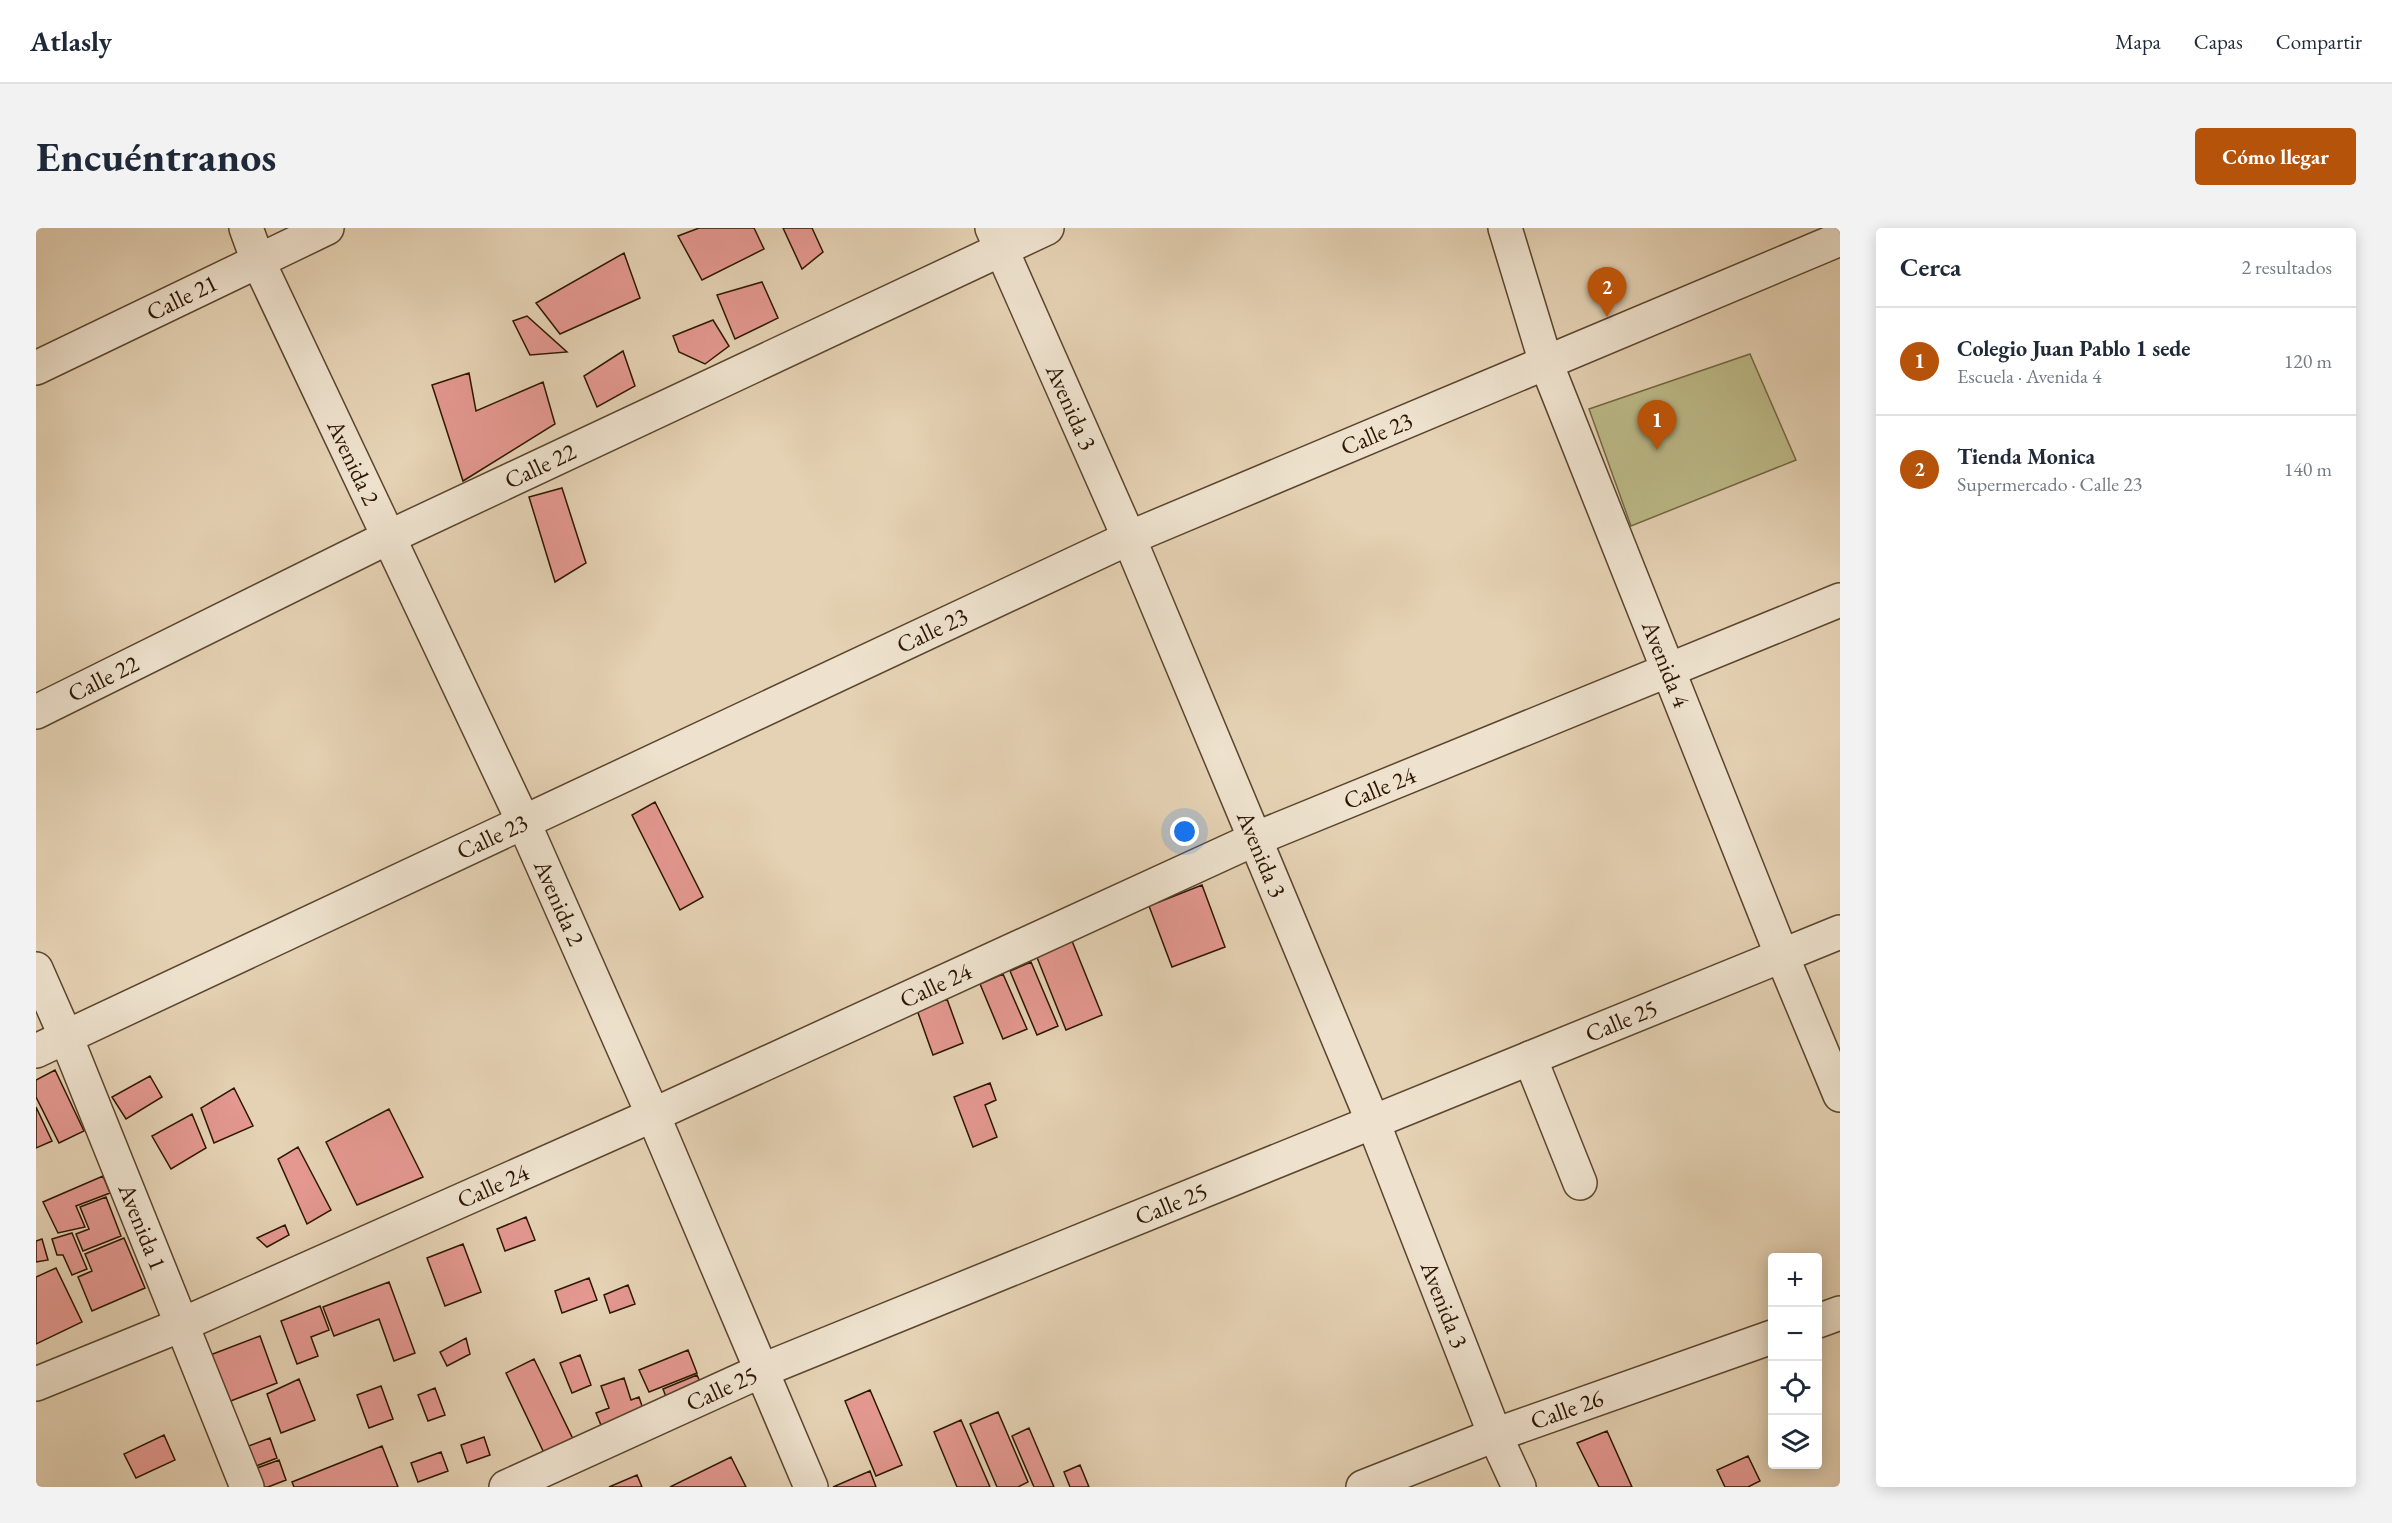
<!DOCTYPE html>
<html lang="es">
<head>
<meta charset="utf-8">
<style>
	body { margin:0; font-family:"EB Garamond",serif; background:#f2f2f3; color:#1f2937 }
	.controls { position:absolute; right:18px; bottom:18px; display:grid; overflow:hidden; border-radius:6px; box-shadow:0 3px 15px #0003 }
	.controls button { width:54px; height:54px; display:grid; place-items:center; padding:0; border:0; border-bottom:2px solid #e0e1e3; background:#fff; color:#1f2937; font:30px sans-serif }
	.you { position:absolute; left:1149px; top:604px; width:21px; height:21px; margin:-15px; border:4px solid #fff; border-radius:50%; background:#1a73e8; box-shadow:0 0 0 9px #1a73e833 }
	.badge { display:grid; place-items:center; width:39px; height:39px; border-radius:50%; background:#b45309; color:#fff; font-size:20px; font-weight:700 }
	.pin { position:absolute; translate:-50% -50px; filter:drop-shadow(0 2px 3px #0008) }
	.pin::after { content:''; position:absolute; top:32px; width:21px; height:18px; background:inherit; clip-path:polygon(0 0,100% 0,50% 100%) }
	.list { margin:0; padding:0; list-style:none }
	h2 { display:flex; justify-content:space-between; align-items:center; height:78px; margin:0; padding:0 24px; font-size:26px }
	h2 small { font-size:20px; font-weight:400; color:#747a83 }
	.list li { display:grid; grid-template-columns:39px 1fr auto; gap:18px; align-items:center; box-sizing:border-box; height:108px; padding:0 24px; border-top:2px solid #e0e1e3 }
	.list b { display:block; font-size:22px; white-space:nowrap }
	.list p { margin:0; font-size:20px; white-space:nowrap; color:#747a83 }
	.list em { font-size:20px; font-style:normal; color:#747a83 }
	.icon { flex:none; width:33px; height:33px; fill:none; stroke:currentColor; stroke-width:2; stroke-linecap:round; stroke-linejoin:round }
	.map { position:relative; flex:none; width:1804px; height:1259px; overflow:hidden; border-radius:6px }
	header { display:flex; align-items:center; gap:36px; box-sizing:border-box; height:84px; padding:0 30px; background:#fff; border-bottom:2px solid #e0e1e3 }
	header strong { font-size:28px }
	nav { display:flex; gap:33px; margin-inline-start:auto; font-size:21px }
	.intro { display:flex; align-items:center; justify-content:space-between; box-sizing:border-box; height:144px; padding:0 36px }
	h1 { margin:0; font-size:42px }
	.button { padding:15px 27px; border-radius:6px; background:#b45309; color:#fff; font-size:21px; font-weight:700 }
	main { display:flex; gap:36px; padding:0 36px }
	aside { flex:1; background:#fff; border-radius:6px; box-shadow:0 3px 15px #0003 }
	.map>svg:first-child { display:block }
</style>
</head>
<body>
<header>
<strong>Atlasly</strong>
<nav><a>Mapa</a><a>Capas</a><a>Compartir</a></nav>
</header>
<div class="intro"><h1>Encuéntranos</h1><a class="button">Cómo llegar</a></div>
<main>
<div class="map">
<svg width="1804" height="1259" viewBox="0 0 1804 1259">
	<rect width="100%" height="100%" fill="#e5d2b4"/>
	<filter id="stains"><feTurbulence type="fractalNoise" baseFrequency=".00333" numOctaves="4"/><feColorMatrix values="0 0 0 0 .2 0 0 0 0 .09 0 0 0 0 .02 0 0 0 .5 -.17"/></filter>
	<radialGradient id="worn" r=".72"><stop offset=".6" stop-color="#630" stop-opacity="0"/><stop offset="1" stop-color="#630" stop-opacity=".3"/></radialGradient>
	<path fill="#bcba88" stroke="#746844" stroke-width="1.5" d="M1714 126 1760 232 1595 298 1553 181Z"/>
	<path fill="#e49890" stroke="#2d1600" stroke-width="1.5" d="M663 0H718L728 21 666 52 642 8Z
		M747 0H776L787 24 766 41Z
		M588 25 604 70 524 106 500 75Z
		M726 54 742 90 699 111 681 67Z
		M491 88 531 124 494 127 477 93Z
		M677 92 693 118 669 136 643 124 637 108Z
		M587 123 599 158 561 179 548 148Z
		M433 145 440 183 507 154 519 196 427 253 396 157Z
		M526 260 550 335 519 354 493 269Z
		M619 574 667 669 644 682 596 587Z
		M1166 657 1189 719 1136 739 1113 678Z
		M1036 713 1066 787 1030 802 1000 727Z
		M995 734 1022 798 1001 807 974 743Z
		M967 746 991 801 967 811 944 756Z
		M911 771 927 815 897 827 881 782Z
		M19 842 48 903 23 915 0 869V852Z
		M114 848 126 869 90 891 76 869Z
		M954 855 960 872 949 877 961 909 937 919 918 869Z
		M198 860 217 898 178 915 165 880Z
		M0 879 16 913 0 920Z
		M353 881 387 949 321 977 290 914Z
		M156 886 170 920 135 941 116 908Z
		M262 919 295 982 271 996 242 931Z
		M67 948 74 965 40 978 49 999 22 1005 7 974Z
		M70 969 85 1008 47 1023 40 1006 53 1001 44 979Z
		M490 989 499 1012 469 1023 461 1001Z
		M249 997 253 1007 231 1019 221 1010Z
		M36 1005 51 1041 36 1047 27 1027H21L16 1011Z
		M88 1010 109 1060 56 1083 42 1049 56 1043 49 1026Z
		M6 1011 12 1032 0 1034V1013Z
		M427 1016 445 1064 409 1078 391 1030Z
		M20 1040 46 1094 0 1116V1049Z
		M553 1050 561 1072 526 1085 519 1063Z
		M353 1054 379 1125 358 1133 343 1091 298 1108 287 1079Z
		M592 1057 599 1076 574 1085 568 1067Z
		M284 1078 293 1102 275 1109 282 1128 261 1136 245 1093Z
		M224 1108 241 1155 187 1176 169 1129Z
		M430 1110 434 1126 411 1138 404 1124Z
		M652 1122 661 1145 613 1164 603 1142Z
		M544 1127 555 1157 536 1165 524 1135Z
		M498 1131 538 1213 509 1227 470 1145Z
		M661 1147 667 1161 632 1174 627 1161Z
		M588 1150 595 1172 603 1169 609 1187 567 1202 560 1185 573 1180 565 1158Z
		M263 1151 279 1192 245 1205 231 1166Z
		M345 1158 357 1191 333 1200 321 1167Z
		M399 1160 409 1187 392 1193 382 1167Z
		M834 1162 866 1237 840 1248 809 1173Z
		M962 1184 992 1254 982 1259H961L934 1196Z
		M925 1192 954 1259H921L898 1204Z
		M993 1200 1018 1259H998L976 1208Z
		M1571 1203 1596 1259H1563L1541 1215Z
		M128 1207 139 1232 100 1250 88 1226Z
		M448 1209 454 1227 431 1235 425 1217Z
		M234 1210 241 1230 210 1242 202 1222Z
		M346 1218 362 1259H258L256 1254Z
		M405 1224 412 1243 382 1254 375 1235Z
		M1712 1228 1724 1253 1712 1259H1689L1681 1242Z
		M695 1229 710 1259H634Z
		M243 1232 250 1252 232 1259H219L213 1243Z
		M1044 1237 1053 1259H1034L1028 1244Z
		M834 1243 840 1259H797Z
		M601 1247 606 1259H573Z"/>
	<g fill="none" stroke-linecap="round" stroke-linejoin="round">
		<defs>
			<g id="minor">
				<path id="s1" d="M210 0 222 33 487 593 617 887 775 1259"/>
				<path id="s2" d="M956 0 1093 310 1219 611 1337 894 1459 1207 1483 1259"/>
				<path id="s3" d="M1469 0 1510 135 1746 728 1804 867"/>
				<path id="s4" d="M0 140 291 0"/>
				<path id="s5" d="M0 484 353 309 1011 0"/>
				<path id="s6" d="M0 741 30 809 211 1259"/>
				<path id="s7" d="M0 823 1093 310 1804 11"/>
				<path d="M1494 830 1544 955"/>
				<path d="M1782 1093 1804 1085"/>
				<path id="s8" d="M0 1156 145 1097 617 887 1219 611 1804 372"/>
				<path id="s9" d="M470 1259 727 1142 1804 704"/>
				<path id="s10" d="M1327 1259 1459 1207 1736 1109"/>
			</g>
		</defs>
		<use href="#minor" stroke="#5b452d" stroke-width="36"/>
		<use href="#minor" stroke="#eee2ce" stroke-width="33"/>
	</g>
	<g text-anchor="middle" stroke-width="5" stroke-linejoin="round" paint-order="stroke">
		<g font-size="24" fill="#2d1600" stroke="#eee2ce">
			<text dy="8" stroke="none"><textPath href="#s4" startOffset="162">Calle 21</textPath></text>
			<text dy="8" stroke="none"><textPath href="#s2" startOffset="196">Avenida 3</textPath></text>
			<text dy="8" stroke="none"><textPath href="#s7" startOffset="1476">Calle 23</textPath></text>
			<text dy="8" stroke="none"><textPath href="#s1" startOffset="258">Avenida 2</textPath></text>
			<text dy="8" stroke="none"><textPath href="#s5" startOffset="561">Calle 22</textPath></text>
			<text dy="8" stroke="none"><textPath href="#s7" startOffset="990">Calle 23</textPath></text>
			<text dy="8" stroke="none"><textPath href="#s3" startOffset="465">Avenida 4</textPath></text>
			<text dy="8" stroke="none"><textPath href="#s5" startOffset="75">Calle 22</textPath></text>
			<text dy="8" stroke="none"><textPath href="#s8" startOffset="1470">Calle 24</textPath></text>
			<text dy="8" stroke="none"><textPath href="#s7" startOffset="504">Calle 23</textPath></text>
			<text dy="8" stroke="none"><textPath href="#s2" startOffset="682">Avenida 3</textPath></text>
			<text dy="8" stroke="none"><textPath href="#s1" startOffset="744">Avenida 2</textPath></text>
			<text dy="8" stroke="none"><textPath href="#s8" startOffset="984">Calle 24</textPath></text>
			<text dy="8" stroke="none"><textPath href="#s9" startOffset="1209">Calle 25</textPath></text>
			<text dy="8" stroke="none"><textPath href="#s8" startOffset="498">Calle 24</textPath></text>
			<text dy="8" stroke="none"><textPath href="#s9" startOffset="723">Calle 25</textPath></text>
			<text dy="8" stroke="none"><textPath href="#s6" startOffset="279">Avenida 1</textPath></text>
			<text dy="8" stroke="none"><textPath href="#s2" startOffset="1168">Avenida 3</textPath></text>
			<text dy="8" stroke="none"><textPath href="#s9" startOffset="237">Calle 25</textPath></text>
			<text dy="8" stroke="none"><textPath href="#s10" startOffset="218">Calle 26</textPath></text>
		</g>
	</g>
	<rect width="100%" height="100%" filter="url(#stains)"/>
	<rect width="100%" height="100%" fill="url(#worn)"/>
</svg>
<div class="controls">
<button>+</button>
<button>−</button>
<button><svg class="icon" aria-label="locate" viewBox="0 0 24 24"><circle cx="12" cy="12" r="6"/><path d="M12 2v4M12 18v4M2 12h4M18 12h4"/></svg></button>
<button><svg class="icon" aria-label="layers" viewBox="0 0 24 24"><path d="M12 4l9 5-9 5-9-5zM3 14l9 5 9-5"/></svg></button>
</div>
<div class="you"></div>
<div class="pin badge" style="left:1621px;top:222px">1</div>
<div class="pin badge" style="left:1571px;top:89px">2</div>
</div>
<aside>
<h2>Cerca<small>2 resultados</small></h2>
<ul class="list">
<li><span class="badge">1</span><div><b>Colegio Juan Pablo 1 sede</b><p>Escuela · Avenida 4</p></div><em>120 m</em></li>
<li><span class="badge">2</span><div><b>Tienda Monica</b><p>Supermercado · Calle 23</p></div><em>140 m</em></li>
</ul>
</aside>
</main>
</body>
</html>
